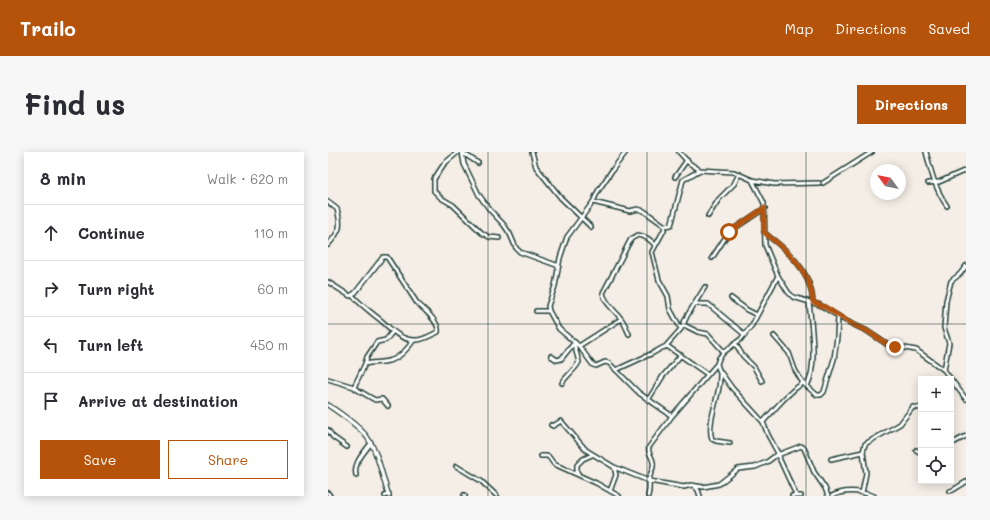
<!DOCTYPE html>
<html lang="en">
<head>
<meta charset="utf-8">
<style>
	body { margin:0; font-family:Mali,sans-serif; background:#f7f7f7; color:#2b2b33 }
	.controls { position:absolute; right:12px; bottom:12px; display:grid; overflow:hidden; border-radius:0px; box-shadow:0 2px 10px #0003 }
	.controls button { width:36px; height:36px; display:grid; place-items:center; padding:0; border:0; border-bottom:1px solid #e1e1e2; background:#fff; color:#2b2b33; font:20px sans-serif }
	.compass { position:absolute; left:542px; top:12px; width:36px; height:36px; border-radius:50%; background:#fff; box-shadow:0 2px 10px #0003; rotate:303deg }
	.stop { position:absolute; width:12px; height:12px; margin:-9px; border:3px solid #b45309; border-radius:50%; background:#fff }
	.stop.end { background:#b45309; border-color:#fff; box-shadow:0 1px 4px #0008 }
	.list { margin:0; padding:0; list-style:none }
	h2 { display:flex; justify-content:space-between; align-items:center; height:52px; margin:0; padding:0 16px; font-size:17px }
	h2 small { font-size:13px; font-weight:400; color:#7c7c81 }
	.list li { display:grid; grid-template-columns:26px 1fr auto; gap:12px; align-items:center; box-sizing:border-box; height:56px; padding:0 16px; border-top:1px solid #e1e1e2 }
	.list b { display:block; font-size:15px; white-space:nowrap }
	.list em { font-size:13px; font-style:normal; color:#7c7c81 }
	.actions { display:flex; gap:8px; padding:12px 16px }
	.actions a { flex:1; padding:9px 0; border:1px solid #b45309; border-radius:0px; text-align:center; font-size:14px; color:#b45309 }
	.actions .main { background:#b45309; color:#fff }
	.icon { flex:none; width:22px; height:22px; fill:none; stroke:currentColor; stroke-width:2; stroke-linecap:round; stroke-linejoin:round }
	.map { position:relative; flex:none; width:638px; height:344px; overflow:hidden; border-radius:0px }
	header { display:flex; align-items:center; gap:24px; box-sizing:border-box; height:56px; padding:0 20px; background:#b45309; color:#fff }
	header strong { font-size:19px }
	nav { display:flex; gap:22px; margin-inline-start:auto; font-size:14px }
	.intro { display:flex; align-items:center; justify-content:space-between; box-sizing:border-box; height:96px; padding:0 24px }
	h1 { margin:0; font-size:28px }
	.button { padding:10px 18px; border-radius:0px; background:#b45309; color:#fff; font-size:14px; font-weight:700 }
	main { display:flex; gap:24px; padding:0 24px }
	aside { flex:1; background:#fff; border-radius:0px; box-shadow:0 2px 10px #0003 }
	.map>svg:first-child { display:block }
</style>
</head>
<body>
<header>
<strong>Trailo</strong>
<nav><a>Map</a><a>Directions</a><a>Saved</a></nav>
</header>
<div class="intro"><h1>Find us</h1><a class="button">Directions</a></div>
<main>
<aside>
<h2>8 min<small>Walk · 620 m</small></h2>
<ul class="list">
<li><svg class="icon" aria-label="ahead" viewBox="0 0 24 24"><path d="M12 20V5M6 11l6-6 6 6"/></svg><div><b>Continue</b></div><em>110 m</em></li>
<li><svg class="icon" aria-label="right" viewBox="0 0 24 24"><path d="M7 20v-9h11M14 6l5 5-5 5"/></svg><div><b>Turn right</b></div><em>60 m</em></li>
<li><svg class="icon" aria-label="left" viewBox="0 0 24 24"><path d="M17 20v-9H6M10 6l-5 5 5 5"/></svg><div><b>Turn left</b></div><em>450 m</em></li>
<li><svg class="icon" aria-label="arrive" viewBox="0 0 24 24"><path d="M6 21V4h12l-3 4 3 4H6"/></svg><div><b>Arrive at destination</b></div></li>
</ul>
<div class="actions"><a class="main">Save</a><a>Share</a></div>
</aside>
<div class="map">
<svg width="638" height="344" viewBox="0 0 638 344">
	<rect width="100%" height="100%" fill="#f5eee6"/>
	<filter id="ink" filterUnits="userSpaceOnUse"><feTurbulence type="fractalNoise" baseFrequency=".025" numOctaves="2"/><feDisplacementMap in="SourceGraphic" scale="8" xChannelSelector="R" yChannelSelector="G"/><feConvolveMatrix kernelMatrix="1 2 1 2 8 2 1 2 1" color-interpolation-filters="sRGB"/></filter>
	<g filter="url(#ink)">
		<g fill="none" stroke-linecap="round" stroke-linejoin="round">
			<defs>
				<path id="minor" d="M130 0 116 12 106 27V39L113 46 125 53 154 81 161 85 171 86
					M134 0 136 12 151 43 162 58 176 73 182 82 188 96 192 100 231 114
					M204 0 208 15 233 46 263 75
					M298 0 285 17 270 39 265 50 239 85 232 106 227 134 220 154 221 159 231 177 251 194 265 213 268 214 277 210 281 211 311 241 344 264
					M351 0 361 11 372 18 406 20 424 28 446 32 491 31
					M598 0C603 19 607 37 619 54
					M135 1 150 11
					M347 25 359 8
					M424 28 436 51 437 93 450 124 424 173 413 187 396 200 391 206 389 212 391 218 404 236 435 270 440 283 451 303 452 308 468 343
					M495 31 544 0
					M600 31 611 30 638 18
					M0 50 9 57C14 75 12 79 0 93
					M265 50 302 59 310 57 316 59 337 74 336 78 324 100 331 128 340 144 342 157 353 177
					M380 64 391 47 406 32 411 22
					M337 74 343 73 344 70 355 28 372 18
					M436 80C440 84 444 87 448 90 468 106 483 124 485 150
					M384 106 401 80 437 56
					M450 124 460 140 465 145 492 153 518 169 539 179 560 193 588 198 616 218 638 247
					M0 130 22 144 27 141 55 105H59L89 151C95 156 112 171 110 180 103 183 94 189 87 188 70 188 62 175 50 166 41 159 32 152 24 143
					M403 146 419 158 429 163
					M367 152H380L417 183
					M208 159H221
					M356 173 370 180 380 182 396 200
					M301 182C299 178 297 172 294 168 288 159 277 152 275 141L303 87 310 83C317 84 322 87 327 93
					M446 184 461 201 467 218 475 231 489 243H493L496 240 506 207 509 185 510 164
					M407 191 415 204 426 215 434 229
					M251 194 293 167
					M337 195 353 177 359 164 377 135
					M223 204 229 208 233 207 247 190
					M37 212 39 205 49 190 58 188 65 179
					M288 218 325 201 334 196 339 194 379 222
					M616 218 621 191 616 176 618 149 623 129 632 122 638 114
					M392 219C392 224 392 230 391 235 389 249 379 274 384 287L388 289 402 291
					M0 227 26 235
					M234 231C239 223 247 218 251 210L246 192
					M479 234C490 213 483 173 481 150
					M320 248 335 224 353 203
					M60 254 54 247 47 248 28 237 26 235 37 212C45 210 53 211 60 209 70 208 80 196 86 188
					M435 270C448 256 459 241 475 231
					M223 273 225 274 233 269 258 298 286 315 288 323 282 339
					M0 278 5 285 19 295
					M623 292 638 284
					M588 298 593 301
					M213 304H220L226 312 268 331 291 344
					M503 307 535 300
					M128 314 153 329 169 344
					M286 315 321 329 356 335 363 333 375 335 391 332 410 317 427 315 439 310 447 304 473 294 476 296 486 320 497 336 500 344
					M28 323C25 311 36 301 43 291
					M251 323 249 320V313L255 307 264 303
					M366 334 370 338 372 344
					M622 339 625 338 638 330
					M0 341 2 344
					M534 341 538 321 535 300 537 292 572 272 585 255 593 256
					M136 343 137 344
					M57 344 61 342
					M320 344C322 336 321 335 321 328 321 322 327 316 325 310 324 303 319 302 321 295L344 264 389 212
					M464 344H473
					M504 344C517 337 532 339 546 344"/>
				<path id="tertiary" d="M0 253C12 261 31 274 39 285 51 302 54 325 61 344"/>
			</defs>
			<use href="#minor" stroke="#1f3d34" stroke-width="6"/>
			<use href="#tertiary" stroke="#1f3d34" stroke-width="6"/>
			<use href="#minor" stroke="#fff" stroke-width="3"/>
			<use href="#tertiary" stroke="#fff" stroke-width="3.5"/>
		</g>
	</g>
	<g fill="none" stroke-linecap="round" stroke-linejoin="round" filter="url(#ink)">
		<path stroke="#b45309" stroke-width="5" d="M401 80 436 56V80C440 84 444 87 448 90 468 107 483 124 485 150L497 155 522 171 539 179 560 193 567 195"/>
	</g>
	<path fill="none" stroke="#1f3d34" stroke-width="1" stroke-opacity="0.55" d="M160 0V344M319 0V344M478 0V344M0 172H638"/>
</svg>
<div class="controls">
<button>+</button>
<button>−</button>
<button><svg class="icon" aria-label="locate" viewBox="0 0 24 24"><circle cx="12" cy="12" r="6"/><path d="M12 2v4M12 18v4M2 12h4M18 12h4"/></svg></button>
</div>
<svg class="compass" viewBox="-18 -18 36 36"><path d="M0-13l5 13h-10z" fill="#e53935"/><path d="M0 13l5-13h-10z" fill="#7c7c81"/></svg>
<div class="stop" style="left:401px;top:80px"></div>
<div class="stop end" style="left:567px;top:195px"></div>
</div>
</main>
</body>
</html>
